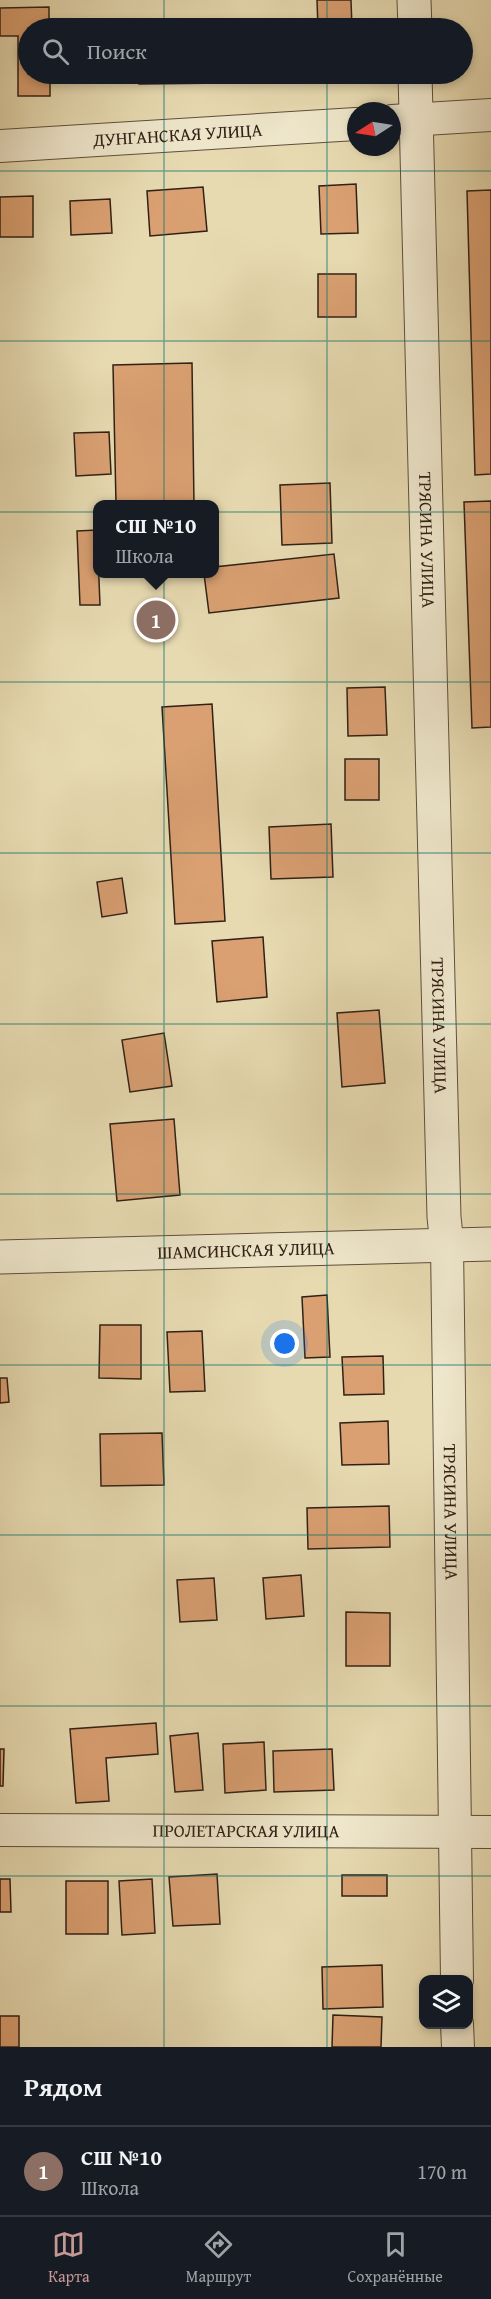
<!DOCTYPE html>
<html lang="ru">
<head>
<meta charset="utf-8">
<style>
	body { margin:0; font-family:"Gentium Book Plus",serif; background:#242831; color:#f1f3f6 }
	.controls { position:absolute; right:18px; bottom:18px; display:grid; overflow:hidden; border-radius:12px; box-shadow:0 3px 9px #0003 }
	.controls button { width:54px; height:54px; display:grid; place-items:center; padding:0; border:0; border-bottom:2px solid #363941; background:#171b24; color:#f1f3f6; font:30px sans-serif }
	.compass { position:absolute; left:347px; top:102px; width:54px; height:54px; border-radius:50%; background:#171b24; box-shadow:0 3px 9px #0003; rotate:258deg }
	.you { position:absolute; left:285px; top:1344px; width:21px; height:21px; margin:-15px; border:4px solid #fff; border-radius:50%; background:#1a73e8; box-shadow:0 0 0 9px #1a73e833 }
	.badge { display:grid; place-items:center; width:39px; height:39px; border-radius:50%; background:#c59692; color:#fff; font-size:20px; font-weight:700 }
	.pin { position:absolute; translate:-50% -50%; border:3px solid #fff; box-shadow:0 2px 6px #0006 }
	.popup { position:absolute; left:93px; top:500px; width:126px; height:78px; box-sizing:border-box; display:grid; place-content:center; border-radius:12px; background:#171b24; filter:drop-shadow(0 2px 4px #0005); font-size:20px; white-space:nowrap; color:#9ea1a6 }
	.popup b { font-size:22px; color:#f1f3f6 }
	.popup::after { content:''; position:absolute; left:50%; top:100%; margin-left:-12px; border:12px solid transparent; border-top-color:#171b24 }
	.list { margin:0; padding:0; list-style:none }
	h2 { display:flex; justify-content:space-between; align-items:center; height:78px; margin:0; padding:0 24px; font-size:26px }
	h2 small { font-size:20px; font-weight:400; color:#9ea1a6 }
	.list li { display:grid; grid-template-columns:39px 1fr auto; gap:18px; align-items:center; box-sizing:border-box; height:90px; padding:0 24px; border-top:2px solid #363941 }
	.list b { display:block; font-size:22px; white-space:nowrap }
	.list p { margin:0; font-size:20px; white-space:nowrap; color:#9ea1a6 }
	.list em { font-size:20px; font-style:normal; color:#9ea1a6 }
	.icon { flex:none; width:33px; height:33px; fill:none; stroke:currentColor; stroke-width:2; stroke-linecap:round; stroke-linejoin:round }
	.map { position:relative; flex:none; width:491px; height:2047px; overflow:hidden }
	.search { position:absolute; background:#171b24; box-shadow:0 3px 9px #0003; left:18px; right:18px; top:18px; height:66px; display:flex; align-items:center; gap:15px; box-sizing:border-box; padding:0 21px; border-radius:33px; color:#9ea1a6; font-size:22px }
	.sheet { height:168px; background:#171b24 }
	nav { display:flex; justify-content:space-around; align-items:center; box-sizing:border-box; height:84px; border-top:2px solid #363941; background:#171b24; font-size:16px; color:#9ea1a6 }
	nav a { display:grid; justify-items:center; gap:3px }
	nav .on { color:#c59692 }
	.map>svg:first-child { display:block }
</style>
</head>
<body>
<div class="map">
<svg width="491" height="2047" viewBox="0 0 491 2047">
	<rect width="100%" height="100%" fill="#e7dab1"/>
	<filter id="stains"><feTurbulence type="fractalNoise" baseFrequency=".00333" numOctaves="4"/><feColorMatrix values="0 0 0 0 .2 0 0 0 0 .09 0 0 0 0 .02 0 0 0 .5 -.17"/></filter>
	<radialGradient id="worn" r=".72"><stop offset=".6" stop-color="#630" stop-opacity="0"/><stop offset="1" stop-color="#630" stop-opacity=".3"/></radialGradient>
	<path fill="#daa072" stroke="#302116" stroke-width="1.5" d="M317 0H351L352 28H318Z
		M49 7V28H28V74H50V96H18V36H0V8Z
		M139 74H227V83L139 84Z
		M297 74H353V77L297 78Z
		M356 184 358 233 321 234 319 186Z
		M203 187 207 231 150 236 147 191Z
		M491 190V474L475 475 467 191Z
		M33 196V237H0V197Z
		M110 199 112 233 71 235 70 201Z
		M318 274H356V317H318Z
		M192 363 194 504H116L113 365Z
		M109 432 111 474 76 476 74 433Z
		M330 483 332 543 282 545 280 485Z
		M491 501V727L472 728 464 502Z
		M97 530 100 605H80L77 531Z
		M334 554 339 598 209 613 204 574H214V567Z
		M385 687 387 735 348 736 347 688Z
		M212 704 225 921 175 924 162 707Z
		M345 759H379V800H345Z
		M331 824 333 877 271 879 269 827Z
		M122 878 127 913 102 917 97 882Z
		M263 937 267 997 217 1002 212 941Z
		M379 1010 385 1083 342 1087 337 1013Z
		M164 1033 172 1086 130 1092 122 1040Z
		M174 1119 180 1195 117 1201 110 1124Z
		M327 1295 330 1357 305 1358 302 1297Z
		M100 1325H141V1379L99 1378Z
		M202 1331 205 1391 170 1392 167 1332Z
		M383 1356 384 1394 344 1395 342 1357Z
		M0 1378H7L9 1402 0 1403Z
		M388 1421 389 1464 342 1465 340 1423Z
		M162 1433 164 1485 101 1486 100 1434Z
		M389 1506 390 1547 308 1549 307 1508Z
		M301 1575 304 1616 266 1619 263 1578Z
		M214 1578 217 1620 180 1622 177 1580Z
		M346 1612 390 1613V1666H346Z
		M156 1723 158 1754 106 1758 109 1801 76 1803 70 1729Z
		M198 1733 203 1790 175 1792 170 1736Z
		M264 1742 266 1790 225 1793 223 1744Z
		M0 1749H4L3 1786H0Z
		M332 1749 334 1790 274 1792 273 1751Z
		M217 1874 220 1924 173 1926 169 1877Z
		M342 1875H387V1896H342Z
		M0 1879H10L11 1912H0Z
		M152 1879 155 1933 122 1935 119 1881Z
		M66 1881H108V1934H66Z
		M382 1965 383 2007 323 2009 322 1967Z
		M333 2015 382 2017 381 2047H332Z
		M0 2016H19V2047H0Z"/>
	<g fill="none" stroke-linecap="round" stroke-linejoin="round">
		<defs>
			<g id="minor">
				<path d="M392 121 491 115"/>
				<path id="s1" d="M0 146 356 124"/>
				<path id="s2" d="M447 1245 457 1980"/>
				<path id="s3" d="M0 1830 491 1832"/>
				<path d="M457 2024 458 2047"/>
			</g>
			<g id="tertiary">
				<path d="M414 0 415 28"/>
				<path id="s4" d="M415 74 444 1217 447 1245"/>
				<path id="s5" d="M0 1257 491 1244"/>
			</g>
		</defs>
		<use href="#minor" stroke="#5e4f3d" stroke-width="34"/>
		<use href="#tertiary" stroke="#5e4f3d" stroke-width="35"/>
		<use href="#minor" stroke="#efe7cc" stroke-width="32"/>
		<use href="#tertiary" stroke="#efe7cc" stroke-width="33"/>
	</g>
	<path fill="none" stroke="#0f766e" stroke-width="1.5" stroke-opacity="0.55" d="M164 0V28M327 0V28M164 74V2047M327 74V2047M0 171H491M0 341H491M0 512H491M0 682H491M0 853H491M0 1024H491M0 1194H491M0 1365H491M0 1535H491M0 1706H491M0 1876H491"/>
	<g text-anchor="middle" stroke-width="5" stroke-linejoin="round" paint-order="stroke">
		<g font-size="18" fill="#302116" stroke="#efe7cc">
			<text dy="6" stroke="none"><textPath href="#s1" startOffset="178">ДУНГАНСКАЯ УЛИЦА</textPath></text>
			<text dy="6" stroke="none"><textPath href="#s4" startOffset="466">ТРЯСИНА УЛИЦА</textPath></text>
			<text dy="6" stroke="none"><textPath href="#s4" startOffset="952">ТРЯСИНА УЛИЦА</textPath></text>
			<text dy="6" stroke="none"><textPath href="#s5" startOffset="246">ШАМСИНСКАЯ УЛИЦА</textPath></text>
			<text dy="6" stroke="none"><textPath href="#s2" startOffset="267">ТРЯСИНА УЛИЦА</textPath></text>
			<text dy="6" stroke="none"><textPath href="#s3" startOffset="246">ПРОЛЕТАРСКАЯ УЛИЦА</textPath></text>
		</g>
	</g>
	<rect width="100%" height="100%" filter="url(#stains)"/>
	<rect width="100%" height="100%" fill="url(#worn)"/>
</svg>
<div class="controls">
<button><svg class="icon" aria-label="layers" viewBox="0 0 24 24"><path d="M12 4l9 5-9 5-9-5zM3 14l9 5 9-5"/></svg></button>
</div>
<svg class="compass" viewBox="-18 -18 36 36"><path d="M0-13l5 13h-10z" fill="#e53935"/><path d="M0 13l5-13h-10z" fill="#9ea1a6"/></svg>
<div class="you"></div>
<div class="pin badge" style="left:156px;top:620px;background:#8d6e63">1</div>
<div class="popup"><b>СШ №10</b>Школа</div>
<div class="search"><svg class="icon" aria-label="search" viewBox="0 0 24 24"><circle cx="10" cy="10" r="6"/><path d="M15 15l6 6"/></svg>Поиск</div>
</div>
<section class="sheet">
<h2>Рядом<small></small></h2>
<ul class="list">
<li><span class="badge" style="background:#8d6e63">1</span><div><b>СШ №10</b><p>Школа</p></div><em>170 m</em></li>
</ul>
</section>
<nav>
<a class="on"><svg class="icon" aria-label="map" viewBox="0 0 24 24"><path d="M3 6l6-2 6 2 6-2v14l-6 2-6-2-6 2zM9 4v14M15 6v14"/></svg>Карта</a>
<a><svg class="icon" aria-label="directions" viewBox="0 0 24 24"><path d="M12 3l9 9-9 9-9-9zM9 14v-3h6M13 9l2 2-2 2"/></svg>Маршрут</a>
<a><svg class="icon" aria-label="saved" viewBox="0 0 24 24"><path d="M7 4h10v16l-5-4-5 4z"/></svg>Сохранённые</a>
</nav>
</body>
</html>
